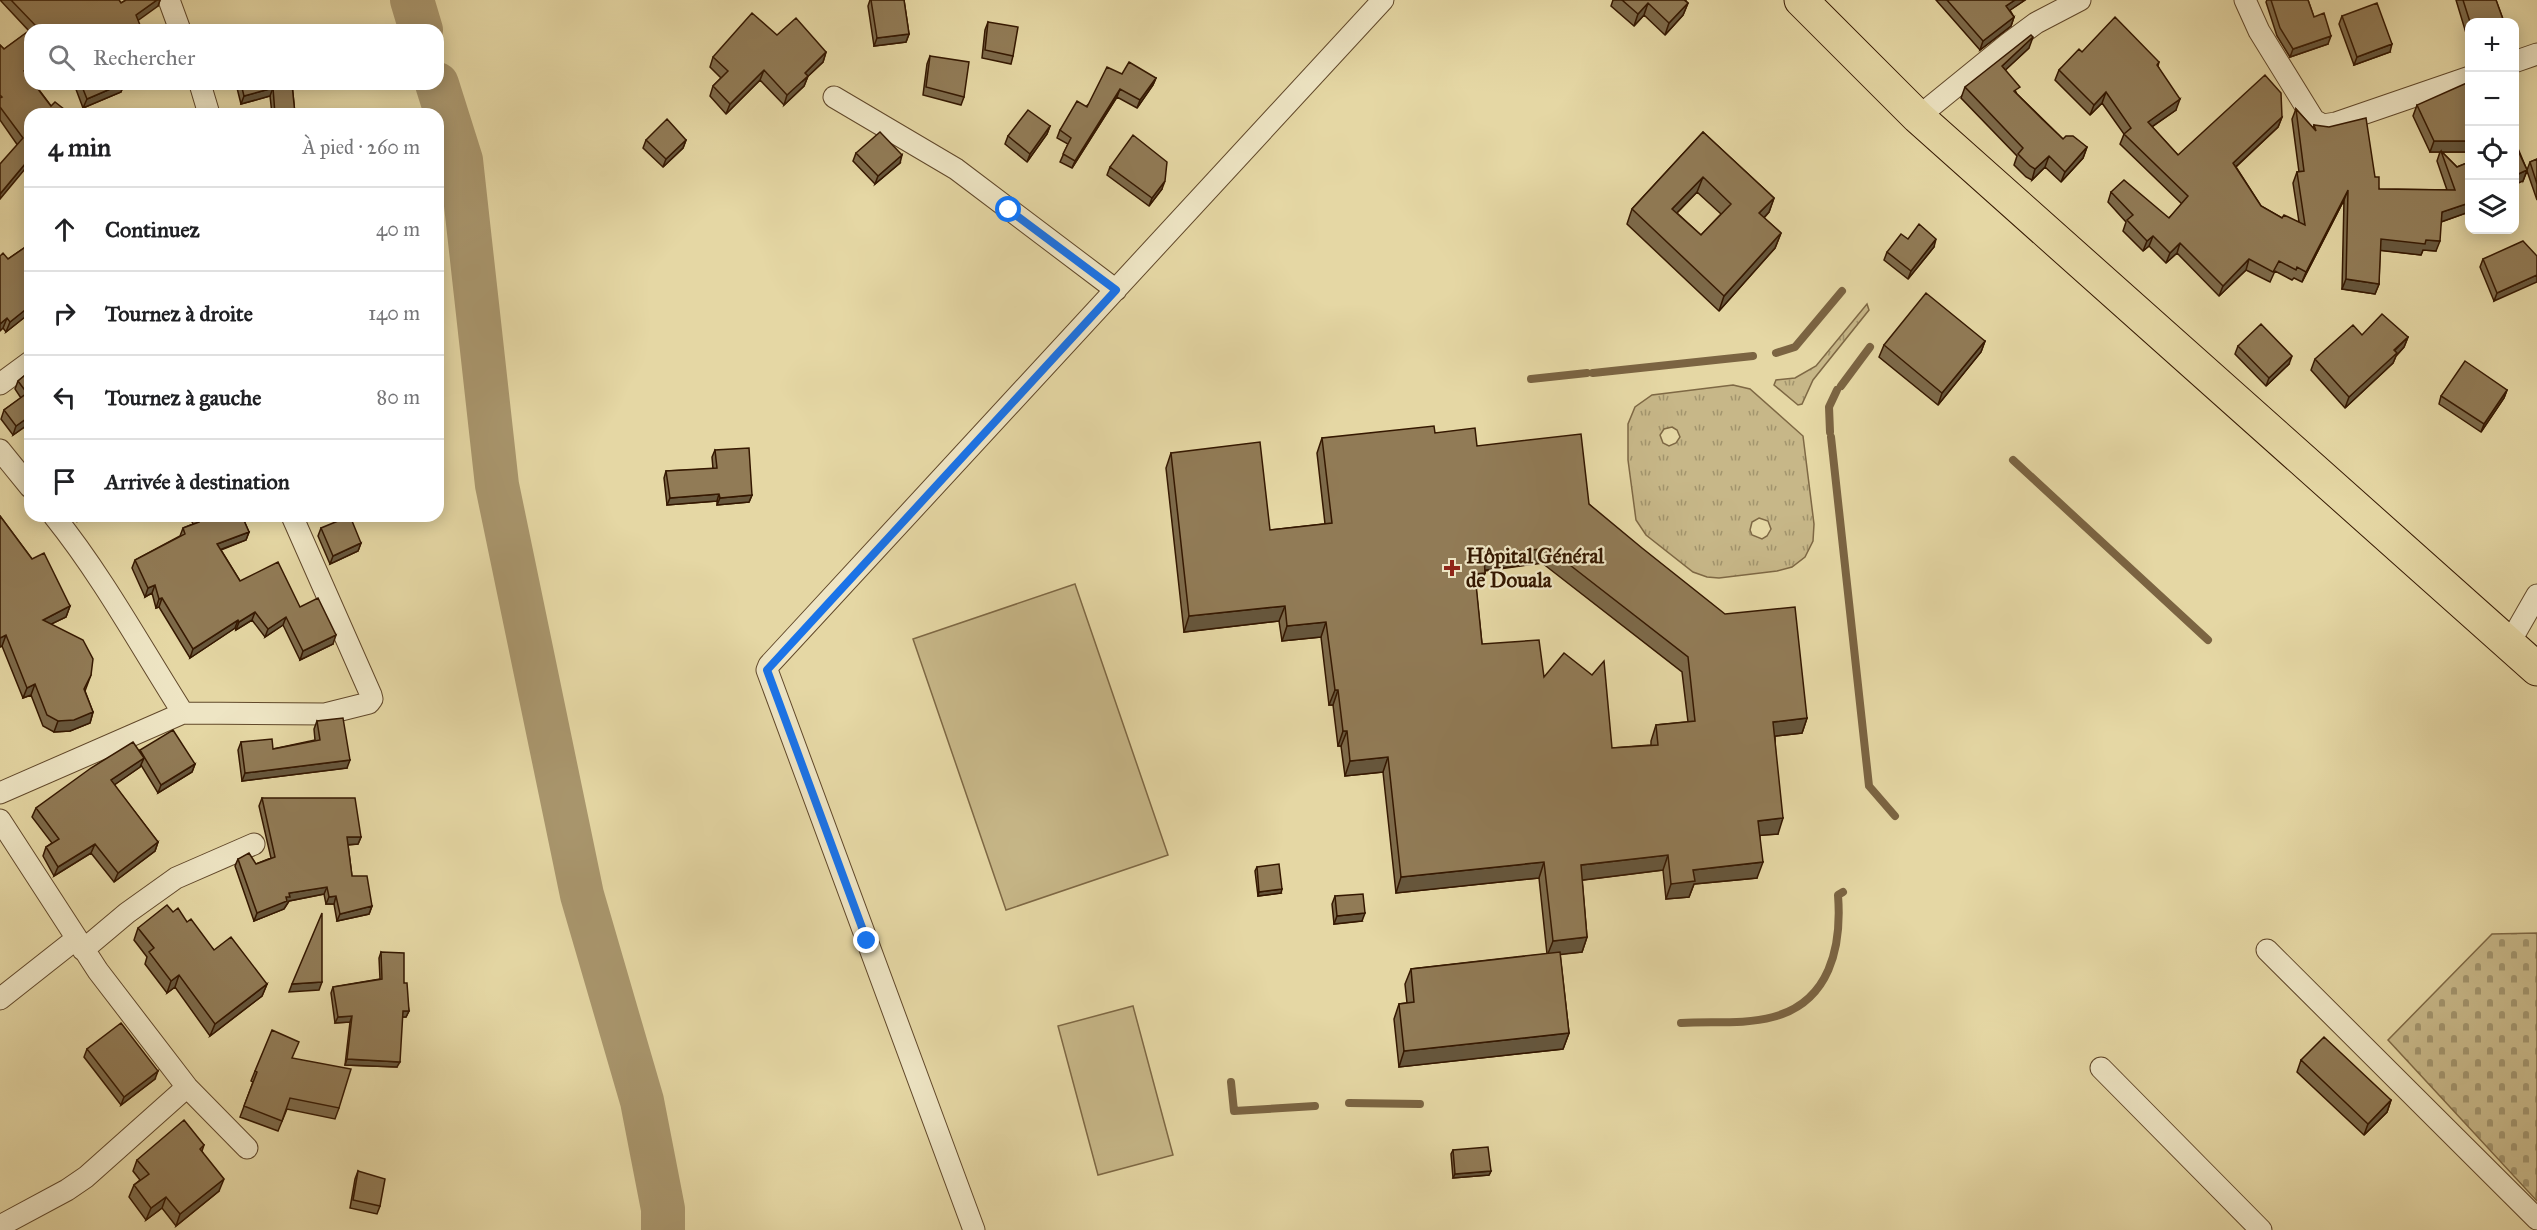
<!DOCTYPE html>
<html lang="fr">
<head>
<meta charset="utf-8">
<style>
	body { margin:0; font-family:"IM FELL Great Primer",serif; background:#f6f6f6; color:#202124 }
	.controls { position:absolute; right:18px; top:18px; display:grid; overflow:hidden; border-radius:12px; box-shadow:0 3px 15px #0003 }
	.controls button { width:54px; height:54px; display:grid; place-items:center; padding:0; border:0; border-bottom:2px solid #e0e0e0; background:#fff; color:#202124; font:30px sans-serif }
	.stop { position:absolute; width:18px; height:18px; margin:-14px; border:4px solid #1a73e8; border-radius:50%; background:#fff }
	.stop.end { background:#1a73e8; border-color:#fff; box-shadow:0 2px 6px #0008 }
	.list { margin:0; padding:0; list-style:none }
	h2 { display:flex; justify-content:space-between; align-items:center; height:78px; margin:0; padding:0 24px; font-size:26px }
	h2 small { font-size:20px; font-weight:400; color:#757577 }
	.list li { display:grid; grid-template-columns:39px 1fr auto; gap:18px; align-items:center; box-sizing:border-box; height:84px; padding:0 24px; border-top:2px solid #e0e0e0 }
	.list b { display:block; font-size:22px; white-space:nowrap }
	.list em { font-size:20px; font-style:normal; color:#757577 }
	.icon { flex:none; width:33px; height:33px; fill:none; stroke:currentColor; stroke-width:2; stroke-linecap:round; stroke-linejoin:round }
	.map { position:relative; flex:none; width:2537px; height:1230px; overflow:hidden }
	.search { position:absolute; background:#fff; box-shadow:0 3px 15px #0003; left:24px; top:24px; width:420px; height:66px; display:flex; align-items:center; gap:15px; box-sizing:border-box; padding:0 21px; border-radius:18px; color:#757577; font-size:22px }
	.panel { position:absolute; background:#fff; box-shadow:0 3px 15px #0003; left:24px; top:108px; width:420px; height:414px; border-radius:18px }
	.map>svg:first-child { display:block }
</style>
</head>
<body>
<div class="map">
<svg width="2537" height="1230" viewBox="0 0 2537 1230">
	<defs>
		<pattern id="grass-tufts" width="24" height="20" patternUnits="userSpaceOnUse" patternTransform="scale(1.5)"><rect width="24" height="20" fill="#c7b788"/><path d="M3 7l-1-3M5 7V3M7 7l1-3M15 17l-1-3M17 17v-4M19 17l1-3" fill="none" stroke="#a2946d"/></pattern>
		<pattern id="cemetery-stones" width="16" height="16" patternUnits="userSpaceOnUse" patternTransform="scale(1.5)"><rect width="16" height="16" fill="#c7b788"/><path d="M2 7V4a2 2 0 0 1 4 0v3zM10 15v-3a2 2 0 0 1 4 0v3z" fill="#a2946d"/></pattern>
	</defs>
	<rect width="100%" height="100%" fill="#e5d7a4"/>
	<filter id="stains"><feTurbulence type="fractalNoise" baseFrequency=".00333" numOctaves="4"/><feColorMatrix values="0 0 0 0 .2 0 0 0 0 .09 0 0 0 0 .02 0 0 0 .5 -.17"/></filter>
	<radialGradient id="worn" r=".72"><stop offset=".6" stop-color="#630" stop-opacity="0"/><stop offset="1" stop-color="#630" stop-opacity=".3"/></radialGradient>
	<path fill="url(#grass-tufts)" stroke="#7e6844" stroke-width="1.5" fill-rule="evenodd" d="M1867 304 1869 310 1813 380 1802 404 1798 405 1774 385 1776 380 1795 378 1816 366Z
		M1733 385 1750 389 1803 436 1814 524 1813 541 1805 557 1792 567 1777 571 1719 578 1707 577 1693 572 1646 535 1636 520 1628 460V424L1635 407 1652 395ZM1672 427 1677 430 1680 437 1676 443 1669 446 1663 443 1660 435 1664 429ZM1759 518 1768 521 1771 529 1767 536 1762 539 1752 535 1750 530 1752 522Z"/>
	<path fill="url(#cemetery-stones)" stroke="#7e6844" stroke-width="1.5" d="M2537 933V1201L2388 1040 2492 934Z"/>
	<path fill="#c7b788" stroke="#7e6844" stroke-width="1.5" d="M1075 584 1168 855 1006 910 913 639Z
		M1133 1006 1173 1155 1098 1175 1058 1026Z"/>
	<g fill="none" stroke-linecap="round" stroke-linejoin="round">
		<path stroke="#7b6442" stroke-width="8" d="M1776 353 1795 347 1842 291
			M1593 373 1753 356
			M1531 379 1587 373
			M1841 386 1870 347
			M1830 432 1829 407 1837 390
			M1831 437 1869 786 1895 816
			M2013 460 2208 640
			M1681 1023C1710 1021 1744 1025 1773 1017 1830 1002 1842 947 1838 895L1843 892
			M1231 1082 1234 1111 1315 1106
			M1349 1103 1420 1104"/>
		<path stroke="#a9966d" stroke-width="44" d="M412 0 421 30
			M437 84 461 160 497 485 582 895 642 1101 663 1209V1230"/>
		<defs>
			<path id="street" d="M169 0 180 30
				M2245 0 2259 31 2314 120 2323 125 2336 123 2470 77
				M2514 62 2537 54
				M200 84 209 114
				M834 97 956 169 1116 290
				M1918 117 2009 43 2036 23 2080 0
				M0 384 30 362
				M0 450 30 487
				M54 516C103 577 141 647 183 713L325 714 369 703 372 699 371 695 292 516
				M2510 642 2537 595
				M0 793 183 713
				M0 820 98 971 187 1087 247 1148
				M83 950 127 913 176 878 254 844
				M2267 950 2537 1219
				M0 999 76 939
				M2101 1068 2261 1230
				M0 1226 67 1190 86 1177 187 1087
				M974 1230 767 670 769 665 1383 0"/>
			<path id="primary" d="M1801 0 1918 117 2537 669"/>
		</defs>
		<use href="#street" stroke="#61482a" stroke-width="23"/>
		<use href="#primary" stroke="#351801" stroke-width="35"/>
		<use href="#street" stroke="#eee5c4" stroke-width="21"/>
		<use href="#primary" stroke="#e5d7a4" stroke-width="33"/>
	</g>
	<path fill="#7d6a4a" stroke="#351801" stroke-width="1.5" fill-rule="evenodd" d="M0 0H119L121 3 126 0H160L158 6 30 30 28 75 51 106 69 113 30 114V163L0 120V45L4 49 29 31Z
		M870 0H904L909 34 906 42 874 46 868 6Z
		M1613 0H1686V1L1688 3 1683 15 1665 35 1644 15 1634 26 1611 6Z
		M1936 0H2025L2010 10 2014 17 2011 26 1980 50Z
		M2267 0H2308L2314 17 2328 44 2290 57 2277 36 2266 2Z
		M2456 0H2496L2504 22H2469V43Z
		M2342 16 2390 52 2354 65 2339 24Z
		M988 22 1013 56 1011 64 982 58 985 30Z
		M777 35 826 52 823 62 808 76 804 86 784 105 760 80 726 114 710 96 713 86 721 78 710 67 713 57Z
		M2029 48 2005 70 2017 94 2063 139 2087 147 2083 158 2061 182 2045 167 2032 180 2026 177 2014 165 2017 156 1961 98 1965 87Z
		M2082 52 2159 62 2158 66 2176 110 2152 127 2178 155 2282 117 2278 127 2236 167 2261 206 2282 218 2299 222 2293 183 2297 172H2299L2292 119 2296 109 2313 128 2314 125 2375 177 2379 189 2447 190 2437 161 2440 152H2430L2413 116 2417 105 2469 152H2442L2457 167 2469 162V212L2441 222 2436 251 2423 250 2421 255 2380 250 2379 284 2375 294 2342 289 2344 200 2302 282 2294 278 2292 280 2275 271 2270 282 2246 270 2219 296 2177 253 2166 263 2149 246 2143 251 2123 231 2126 222 2108 202 2111 192 2169 218 2182 204 2120 144 2124 134 2102 103 2090 115 2055 80 2059 70Z
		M930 56 964 97 961 105 923 95 927 64Z
		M1122 74 1156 78 1153 85 1137 108 1117 97 1072 168 1060 162 1068 144 1057 138 1060 130Z
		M74 84H124L121 92 83 108Z
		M236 84H292L295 114H272L270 96 241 104Z
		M1050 126 1047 134 1027 162 1005 144 1008 136Z
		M1703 132 1774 198 1769 212 1764 218 1781 233 1775 248 1719 311 1627 224 1632 209ZM1697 192 1721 214 1701 235 1677 213Z
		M2514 139 2527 170 2530 162 2537 159V200L2527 171 2523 181Z
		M646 140H686L683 148 663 167 643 148Z
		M856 153 900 163 875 184 853 161Z
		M1110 167 1162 189 1149 206 1107 175Z
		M1908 239 1934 247 1908 279 1884 260 1887 252Z
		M30 244V313L6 332 3 328 8 259Z
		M2537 256 2494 301 2480 267 2483 259Z
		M2362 335 2408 337 2404 347 2396 356 2393 363 2345 408 2311 370 2315 359Z
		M1985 341 1981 352 1938 405 1879 357 1884 345Z
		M2238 346 2289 364 2266 386 2235 354Z
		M30 371V423L13 435 1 419 4 410 21 398 15 389 18 381Z
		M2507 390 2504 398 2481 432 2439 404 2441 396Z
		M1435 433 1477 446 1589 504 1807 718 1802 733 1775 736 1778 834 1760 835 1757 878 1694 884 1689 897 1666 899 1663 870 1582 880 1587 937 1582 952 1560 954 1569 1033 1563 1049 1399 1067 1394 1019 1399 1004 1407 1003 1405 984 1411 969 1547 954 1539 878 1396 893 1383 772 1345 776 1341 746H1338L1333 705H1329L1321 637 1282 641 1279 621 1184 632 1166 468 1171 453 1270 530 1325 524 1317 453 1322 438ZM1542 563 1682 672 1688 722 1656 725 1651 741V745L1612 748 1544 677 1482 644 1476 588H1479L1485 573V571Z
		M715 450 752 495 749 502 717 505V501L667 505 664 478 666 471 713 469 712 457Z
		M0 516 32 559 70 606 66 617 51 624 91 675 85 691 93 712 90 723 70 731 54 732 43 726 31 695 23 698 2 646 0 647Z
		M74 516H85L78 521Z
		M189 516H242L249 532 246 540 221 550 240 581 300 607 333 644 300 660 283 625 265 637 252 620 236 630 235 628 190 658 159 607 156 608 152 593 145 597 132 568 135 560 180 536 183 528 193 524Z
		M321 528 361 543 358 551 330 564 318 536Z
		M317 721 347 768 242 781 238 750 241 742 273 749 315 740 314 729Z
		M140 750 195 764 192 772 158 793 141 765 140 767 114 785 158 842 155 851 114 882 91 853 54 876 43 856 46 847 52 843 32 817 36 808 139 751Z
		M262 798 361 837 358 844 348 845 352 876 372 906 369 914 337 921 334 904H326L324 894 289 901 284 909 254 921 235 866 238 859 256 864 271 858 259 806Z
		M1257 867 1281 893 1258 896 1255 871Z
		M1335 896 1362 921 1334 924 1332 904Z
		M173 912 187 922 214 950 267 984 262 996 210 1036 175 987 167 993 145 964 147 957 134 940 138 928Z
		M381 952 404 983 409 1011 406 1017H402L397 1067 345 1065 350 1022 335 1023 331 993 333 987 380 979 379 958Z
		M87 1049 155 1079 121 1105 84 1057Z
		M292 1058 339 1108 335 1119 287 1109 278 1131 240 1117 253 1082 251 1081 255 1071Z
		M2301 1060 2391 1100 2387 1112 2364 1135 2297 1072Z
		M204 1145 202 1151 219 1191 176 1226 162 1208 146 1220 129 1197 134 1185 140 1180 133 1171 137 1160Z
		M1453 1150 1491 1171 1489 1175 1453 1178 1451 1154Z
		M358 1171 380 1206 377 1214 350 1208 355 1179Z"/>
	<path fill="#66563c" stroke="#351801" stroke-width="1.5" d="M157 0H160L158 6 133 24 136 15Z
		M2015 0H2025L2003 15 2006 6Z
		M1648 3 1644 15 1634 26 1638 14Z
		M1688 3 1683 15 1665 35 1669 23Z
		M2014 17 2011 26 1980 50 1983 41Z
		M909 34 906 42 874 46 877 38Z
		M2331 36 2328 44 2290 57 2293 49Z
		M2033 37 2029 48 1998 77 2002 66Z
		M2392 44 2390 52 2354 65 2357 57Z
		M826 52 823 62 802 82 808 76 804 86 784 105 787 95 805 73Z
		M30 67V74L21 80 24 71Z
		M764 70 760 80 726 114 730 104Z
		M1156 78 1153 85 1137 108 1140 100Z
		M122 84H124L121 92 83 108 87 99Z
		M273 88 270 96 241 104 244 96Z
		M1120 89 1117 97 1072 168 1075 161Z
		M2106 92 2102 103 2090 115 2094 105Z
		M2180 99 2176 110 2144 132 2148 122Z
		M2282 117 2278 127 2229 173 2233 163Z
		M1050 126 1047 134 1027 162 1030 154Z
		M686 140 683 148 663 167 666 159Z
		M2434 141H2469V152H2441V151L2440 152H2430Z
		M2087 147 2083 158 2061 182 2065 172Z
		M902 155 900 163 875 184 878 176Z
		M2049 156 2045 167 2032 180 2035 169Z
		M30 158V163L0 199V194Z
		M2527 170 2523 181 2514 185V176Z
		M1703 177 1697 192 1667 223 1672 209Z
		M1165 181 1162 189 1149 206 1152 198Z
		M2348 190 2344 200 2302 282 2306 272Z
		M1774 198 1769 212 1754 228 1759 213Z
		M2469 203V212L2438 223 2442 212Z
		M1781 233 1775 248 1719 311 1724 296Z
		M2153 236 2149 246 2143 251 2147 241Z
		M1936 239 1934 247 1908 279 1911 271Z
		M2381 239 2426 240 2440 241 2436 251 2423 250 2421 255 2377 250Z
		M2180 243 2177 253 2166 263 2170 253Z
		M2249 259 2246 270 2219 296 2223 286Z
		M2537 275V282L2494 301 2497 293Z
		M2346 279 2379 284 2375 294 2342 289Z
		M30 306V313L6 332 10 322Z
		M7 318 3 328 0 331V324Z
		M2408 337 2404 347 2396 356 2393 363 2345 408 2349 397Z
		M1985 341 1981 352 1938 405 1942 393Z
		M2292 356 2289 364 2266 386 2269 378Z
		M2507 390 2504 398 2481 432 2484 424Z
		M30 416V423L13 435 16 426Z
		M719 494 717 501 667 505 670 498Z
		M752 495 749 502 717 505 720 498Z
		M80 516H85L78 521Z
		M249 532 246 540 214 552 217 544Z
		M361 543 358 551 330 564 333 556Z
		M1548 548 1542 563 1478 571 1484 556Z
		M1485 573 1479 588 1470 589 1475 574Z
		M155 585 152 593 145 597 148 588Z
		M162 598 159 607 156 608 159 599Z
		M70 606 66 617 39 630 43 620Z
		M1285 606 1279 621 1184 632 1189 616Z
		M255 612 252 620 236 630 239 622Z
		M286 617 283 625 265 637 268 629Z
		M238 620 235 628 190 658 193 649Z
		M1326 622 1321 637 1282 641 1287 626Z
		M6 635 2 646 0 647V638Z
		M336 635 333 644 300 660 303 651Z
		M35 684 31 695 23 698 27 688Z
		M1335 690H1338L1333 705H1329Z
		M93 712 90 723 70 731 54 732 58 721Z
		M1807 718 1802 733 1768 737 1773 722Z
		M1343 731H1347L1341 746H1338Z
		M1388 757 1383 772 1345 776 1350 761Z
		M144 758 140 767 107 790 111 780Z
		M350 760 347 768 242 781 245 773Z
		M195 764 192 772 158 793 161 785Z
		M1783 818 1778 834 1753 836 1758 821Z
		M347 837H361L358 844 344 845Z
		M158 842 155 851 114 882 118 873Z
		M95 844 91 853 54 876 58 867Z
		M1668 855 1663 870 1575 881 1581 865Z
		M1544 862 1539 878 1396 893 1401 877Z
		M1763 862 1757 878 1694 884 1689 897 1666 899 1671 884 1693 870Z
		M327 887 324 894 289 901 284 909 254 921 257 913 286 897 289 893Z
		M1282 889 1281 893 1258 896 1259 892Z
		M336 896 334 904H326L329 897Z
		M372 906 369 914 337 921 340 914Z
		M1365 913 1362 921 1334 924 1337 916Z
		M1587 937 1582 952 1547 956 1553 941Z
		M179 975 175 987 167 993 171 981Z
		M322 982 319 990 289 992 292 984Z
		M267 984 262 996 210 1036 215 1024Z
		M403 1011H409L406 1017H401Z
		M352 1016 350 1022 335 1023 338 1017Z
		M1569 1033 1563 1049 1399 1067 1404 1051Z
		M347 1059 400 1062 397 1067 345 1065Z
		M158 1071 155 1079 121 1105 124 1097Z
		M2391 1100 2387 1112 2364 1135 2368 1124Z
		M1491 1171 1489 1175 1453 1178 1455 1174Z
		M224 1179 219 1191 176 1226 180 1214Z
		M166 1197 162 1208 146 1220 151 1208Z"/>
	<path fill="#917b56" stroke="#351801" stroke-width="1.5" fill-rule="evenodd" d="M11 0H119L121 3 126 0H157L136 15 142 30H30L36 26Z
		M871 0H904L909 34 877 38Z
		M1622 0H1684L1688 3 1669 23 1648 3 1638 14Z
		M1947 0H2015L2006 6 2014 17 1983 41Z
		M2271 0H2308L2314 17 2324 13 2331 36 2293 49 2280 28Z
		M2463 0H2496L2504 22H2470Z
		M2377 3 2392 44 2357 57 2342 16Z
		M752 13 777 35 796 18 826 52 805 73 808 76 787 95 764 70 730 104 713 86 728 71 713 57Z
		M2115 17 2159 62 2157 65 2180 99 2148 122 2178 155 2265 75 2281 93 2282 117 2233 163 2261 206 2282 218 2284 215 2305 225 2297 172 2304 171 2296 109 2316 131 2314 125 2329 127 2366 118 2375 177H2379V189L2455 190 2441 151 2457 167 2469 162V203L2442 212 2440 241 2426 240 2425 244 2381 239 2379 284 2346 279 2348 190 2306 272 2297 267 2296 270 2279 261 2273 272 2249 259 2223 286 2180 243 2170 253 2153 236 2147 241 2127 220 2133 215 2111 192 2124 180 2169 218 2188 196 2124 134 2131 128 2106 92 2094 105 2059 70 2079 49 2082 52Z
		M988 22 1018 27 1013 56 985 50Z
		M30 30V67L24 71 30 78V84H34L51 106 55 102 69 113 68 114H30V158L0 194V164L23 138 0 107V98L2 97 0 95V45L4 49Z
		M2031 35 2033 37 2002 66 2020 87 2014 91 2042 119 2063 139 2066 136H2073L2087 147 2065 172 2049 156 2035 169 2030 166 2018 154 2023 148 1965 87Z
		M930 56 969 62 964 97 926 87Z
		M1129 62 1156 78 1140 100 1120 89 1075 161 1063 154 1071 138 1060 130 1077 101 1087 107 1107 67 1122 74Z
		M2469 82V141H2434L2417 105Z
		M81 84H122L87 99Z
		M241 84H292L295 114H275L273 88 244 96Z
		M1028 110 1050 126 1030 154 1008 136Z
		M667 119 686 140 666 159 646 140Z
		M880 132 902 155 878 176 856 153Z
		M1703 132 1774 198 1759 213 1781 233 1724 296 1632 209ZM1703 177 1731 204 1701 235 1672 209Z
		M1133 135 1167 162 1165 181 1152 198 1110 167Z
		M2514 142 2527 170 2514 176Z
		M2537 159V184L2530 162Z
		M1919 224 1936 239 1911 271 1887 252 1901 234 1908 239Z
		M2523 241 2537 256V275L2497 293 2483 259Z
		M30 244V306L10 322 7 318 0 324V256L3 253 8 259Z
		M1926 293 1985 341 1942 393 1884 345Z
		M2382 314 2408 337 2394 350 2397 353 2349 397 2315 359 2353 325 2362 335Z
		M2261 324 2292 356 2269 378 2238 346Z
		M2465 361 2507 390 2484 424 2441 396Z
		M30 371V416L16 426 4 410 27 393 18 381Z
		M1434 426 1435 433 1475 428 1477 446 1581 434 1589 504 1642 548 1725 614 1795 607 1807 718 1773 722 1783 818 1758 821 1763 862 1693 870 1695 881 1671 884 1668 855 1581 865 1587 937 1553 941 1544 862 1401 877 1388 757 1350 761 1347 731H1343L1338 690H1335L1326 622 1287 626 1285 606 1189 616 1171 453 1260 442 1270 530 1332 523 1322 438ZM1548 548 1688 657 1695 721 1656 725 1658 745 1612 748 1604 661 1592 675 1564 653 1544 677 1539 640 1482 644 1475 574 1485 573 1484 556Z
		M749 448 752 495 720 498 719 494 670 498 666 471 717 468 715 450Z
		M0 516 32 559 44 553 70 606 43 620 83 640 93 659 91 675 84 689 93 712 74 720 58 721 47 715 35 684 27 688 6 635 0 638Z
		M196 516H242L249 532 217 544 240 581 278 562 300 607 318 598 336 635 303 651 286 617 268 629 255 612 239 622 238 620 193 649 162 598 159 599 155 585 148 588 135 560 185 534 183 528 199 522Z
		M350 516 361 543 333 556 321 528Z
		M343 718 350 760 245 773 241 742 272 739 273 749 320 740 317 721Z
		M173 730 195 764 161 785 140 750Z
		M133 742 144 758 111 780 158 842 118 873 95 844 58 867 46 847 59 839 36 808 91 768Z
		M262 798H355L361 837H347L352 876H367L372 906 340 914 336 896 329 897 327 887 289 893 290 897H286L287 901 257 913 238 859 249 853 256 864 275 857Z
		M1279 864 1282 889 1259 892 1257 867Z
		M1363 894 1365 913 1337 916 1335 896Z
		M167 905 173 912 178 908 187 922 191 919 214 950 231 937 267 984 215 1024 179 975 171 981 149 952 154 948 138 928Z
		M322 913V982L292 984Z
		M381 952 404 953V983H407L409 1011H403L400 1062 347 1059 352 1016 338 1017 333 987 382 979Z
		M1560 952 1569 1033 1404 1051 1399 1004 1414 1002 1411 969Z
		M121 1023 158 1071 124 1097 87 1049Z
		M272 1030 299 1042 292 1058 351 1069 339 1108 290 1098 282 1121 244 1106 257 1072 255 1071Z
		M2324 1037 2391 1100 2368 1124 2301 1060Z
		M184 1120 204 1145 200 1149 224 1179 180 1214 166 1197 151 1208 134 1185 149 1174 137 1160Z
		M1488 1147 1491 1171 1455 1174 1453 1150Z
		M358 1171 385 1179 380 1206 353 1200Z"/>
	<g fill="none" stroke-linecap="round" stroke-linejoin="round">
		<path stroke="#1a73e8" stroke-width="8" d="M867 941 767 670 1116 290 1009 210"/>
	</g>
	<path fill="#8f2418" stroke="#eee5c4" stroke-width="2" d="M1449 559h6v6h6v6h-6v6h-6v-6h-6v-6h6z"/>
	<g text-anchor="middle" stroke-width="4.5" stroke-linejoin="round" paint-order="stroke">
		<g font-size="21" font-weight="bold" fill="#351801" stroke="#eee5c4" text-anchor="start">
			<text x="1466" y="563">Hôpital Général<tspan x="1466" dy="24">de Douala</tspan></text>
		</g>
	</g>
	<rect width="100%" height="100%" filter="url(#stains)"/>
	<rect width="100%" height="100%" fill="url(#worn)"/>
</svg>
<div class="controls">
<button>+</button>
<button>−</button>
<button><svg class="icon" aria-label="locate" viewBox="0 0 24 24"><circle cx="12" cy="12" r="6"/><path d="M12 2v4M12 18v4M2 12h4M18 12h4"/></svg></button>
<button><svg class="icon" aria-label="layers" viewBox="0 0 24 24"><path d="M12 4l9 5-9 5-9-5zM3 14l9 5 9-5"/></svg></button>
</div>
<div class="stop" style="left:1009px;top:210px"></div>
<div class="stop end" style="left:867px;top:941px"></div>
<div class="search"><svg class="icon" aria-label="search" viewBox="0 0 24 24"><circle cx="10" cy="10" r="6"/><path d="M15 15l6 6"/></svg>Rechercher</div>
<section class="panel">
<h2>4 min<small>À pied · 260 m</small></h2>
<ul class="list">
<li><svg class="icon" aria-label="ahead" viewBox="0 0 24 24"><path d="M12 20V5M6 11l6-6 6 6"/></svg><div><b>Continuez</b></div><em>40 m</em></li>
<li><svg class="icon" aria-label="right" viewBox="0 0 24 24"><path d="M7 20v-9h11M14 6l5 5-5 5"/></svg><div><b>Tournez à droite</b></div><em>140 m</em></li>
<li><svg class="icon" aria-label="left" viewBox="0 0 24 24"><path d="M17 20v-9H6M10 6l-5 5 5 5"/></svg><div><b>Tournez à gauche</b></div><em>80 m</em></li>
<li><svg class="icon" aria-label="arrive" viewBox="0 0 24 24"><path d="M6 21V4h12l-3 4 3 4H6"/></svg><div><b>Arrivée à destination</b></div></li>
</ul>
</section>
</div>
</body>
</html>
